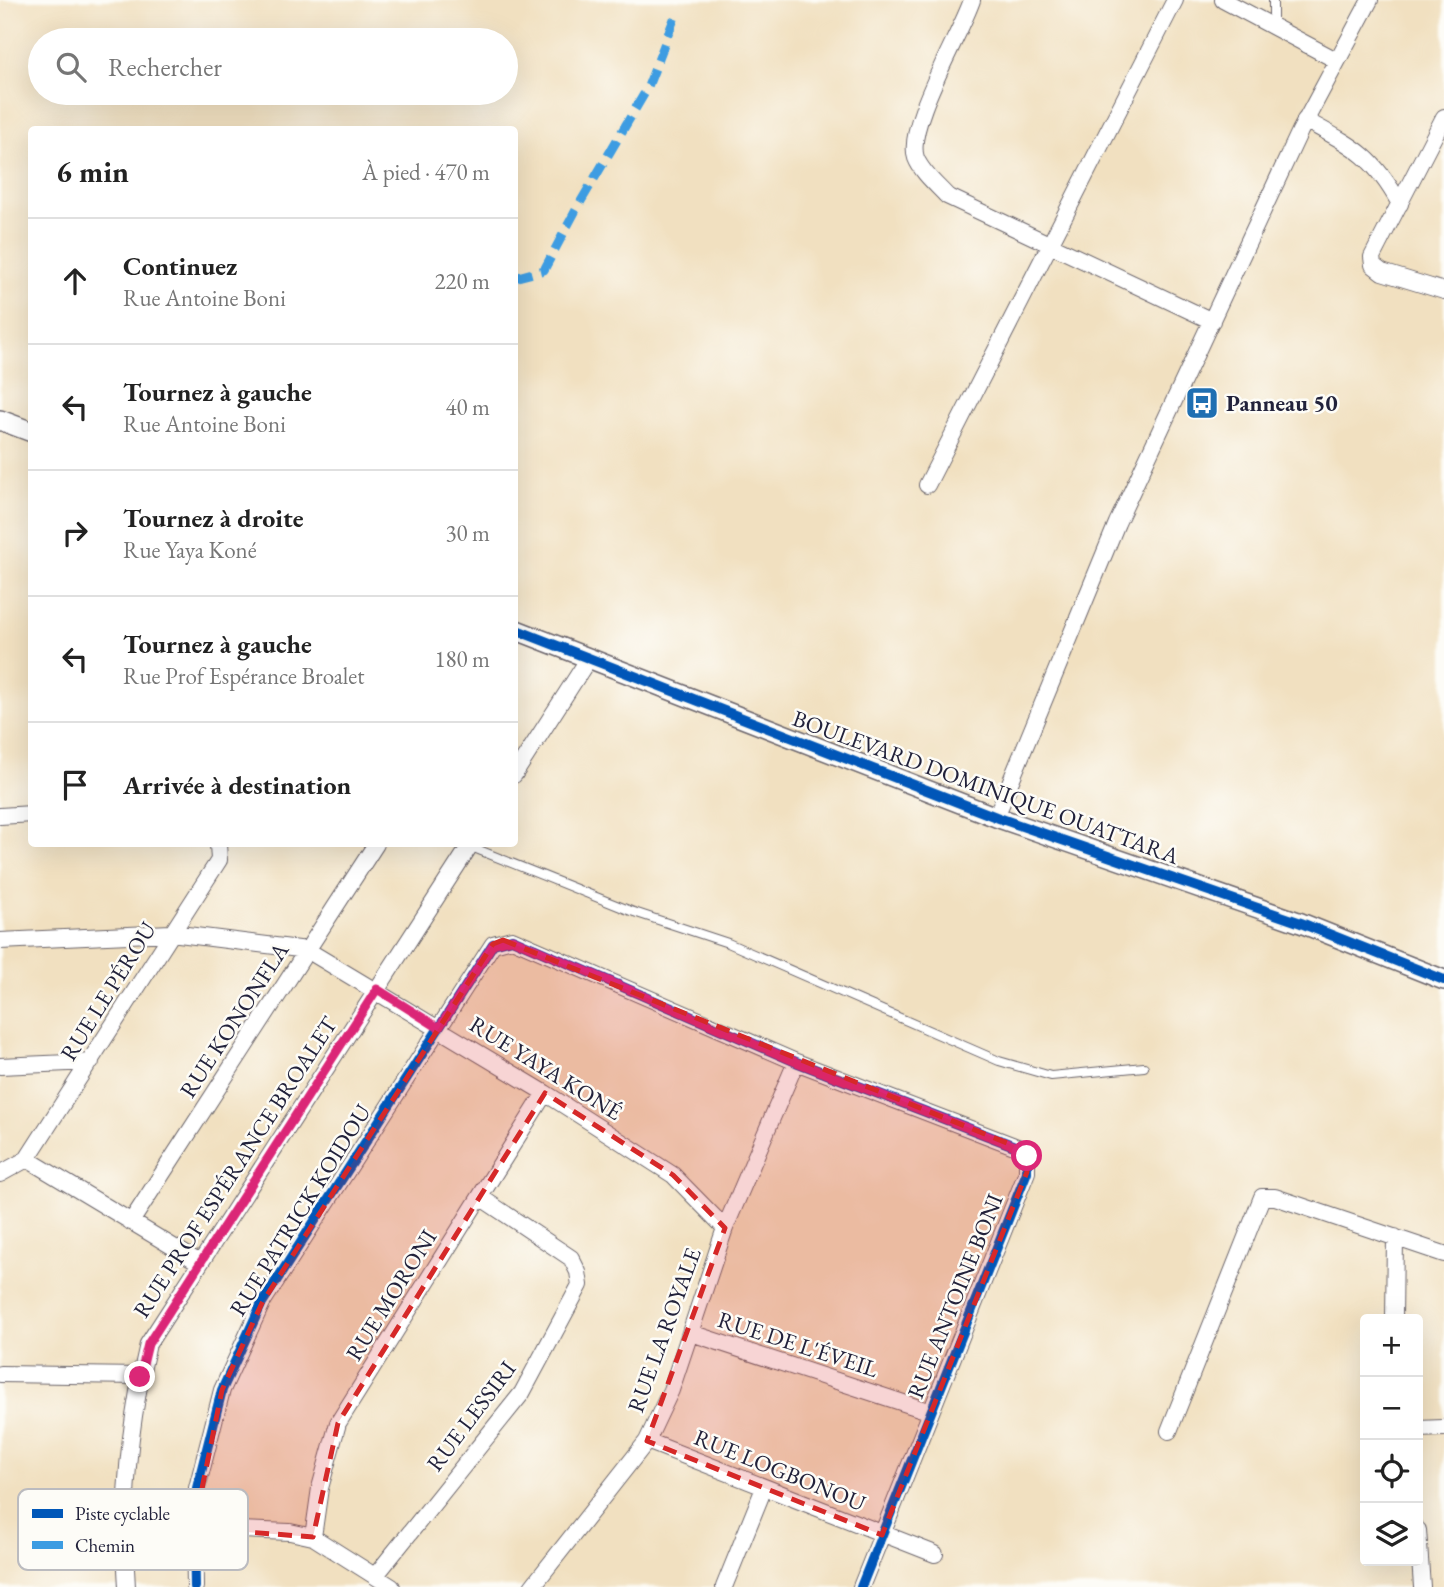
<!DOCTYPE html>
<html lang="fr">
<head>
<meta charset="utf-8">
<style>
	body { margin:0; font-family:"EB Garamond",serif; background:#f6f6f6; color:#222 }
	.controls { position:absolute; right:21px; bottom:21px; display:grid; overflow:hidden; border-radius:7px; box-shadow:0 7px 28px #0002 }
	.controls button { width:63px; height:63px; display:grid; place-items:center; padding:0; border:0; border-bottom:2px solid #e0e0e0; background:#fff; color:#222; font:35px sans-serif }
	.stop { position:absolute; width:21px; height:21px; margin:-16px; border:5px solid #db2777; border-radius:50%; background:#fff }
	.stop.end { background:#db2777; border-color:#fff; box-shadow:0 2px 7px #0008 }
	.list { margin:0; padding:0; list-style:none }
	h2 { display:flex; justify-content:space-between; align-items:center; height:91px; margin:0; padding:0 28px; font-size:30px }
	h2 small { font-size:23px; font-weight:400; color:#767676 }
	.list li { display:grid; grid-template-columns:46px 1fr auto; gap:21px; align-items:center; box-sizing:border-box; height:126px; padding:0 28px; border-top:2px solid #e0e0e0 }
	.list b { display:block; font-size:26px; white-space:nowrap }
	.list p { margin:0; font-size:23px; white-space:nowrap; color:#767676 }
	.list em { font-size:23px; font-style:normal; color:#767676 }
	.icon { flex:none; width:38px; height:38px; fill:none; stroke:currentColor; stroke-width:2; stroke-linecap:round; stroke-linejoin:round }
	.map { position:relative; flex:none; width:1444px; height:1587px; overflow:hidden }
	.search { position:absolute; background:#fff; box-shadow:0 7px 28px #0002; left:28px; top:28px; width:490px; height:77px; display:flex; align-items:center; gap:18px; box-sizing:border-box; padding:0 24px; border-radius:38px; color:#767676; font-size:26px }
	.panel { position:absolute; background:#fff; box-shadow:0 7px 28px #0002; left:28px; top:126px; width:490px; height:721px; border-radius:7px }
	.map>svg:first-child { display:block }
</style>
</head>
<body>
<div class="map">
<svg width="1444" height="1587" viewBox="0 0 1444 1587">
	<rect width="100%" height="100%" fill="#fdfcf7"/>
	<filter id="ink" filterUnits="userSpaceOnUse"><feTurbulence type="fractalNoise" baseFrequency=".0143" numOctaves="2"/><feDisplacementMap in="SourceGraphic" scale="14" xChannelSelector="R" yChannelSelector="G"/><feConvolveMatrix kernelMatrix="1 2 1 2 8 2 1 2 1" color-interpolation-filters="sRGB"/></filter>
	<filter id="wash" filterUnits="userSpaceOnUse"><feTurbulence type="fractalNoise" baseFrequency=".00686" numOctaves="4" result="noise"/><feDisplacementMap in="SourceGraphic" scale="28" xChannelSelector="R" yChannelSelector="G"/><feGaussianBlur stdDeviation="1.57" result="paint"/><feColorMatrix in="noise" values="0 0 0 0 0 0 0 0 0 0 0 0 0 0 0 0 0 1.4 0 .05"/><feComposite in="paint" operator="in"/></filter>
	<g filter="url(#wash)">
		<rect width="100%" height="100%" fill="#f1e0c0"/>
	</g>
	<g filter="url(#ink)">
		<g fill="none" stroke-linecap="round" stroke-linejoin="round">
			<defs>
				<path id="service" d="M1273 0V27
					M469 846 631 911 728 943 999 1061 1051 1076 1144 1067"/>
				<path id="minor" d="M972 0C961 34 905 125 916 158 922 173 937 185 947 196L1212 321
					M1223 0 1336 60
					M1444 117 1372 257 1373 265 1382 272 1444 291
					M1305 120C1354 147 1372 154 1400 204
					M927 485 1175 0
					M514 775 589 658
					M0 816 32 814
					M996 817 1117 523 1300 131 1370 0
					M0 941 171 933 307 950 545 1093 673 1175 725 1228
					M0 1066 91 1062
					M27 1159 219 860 218 844
					M0 1174 27 1159 200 1263
					M131 1222 376 844
					M1394 1319 1395 1237
					M691 1333 931 1412
					M0 1374 140 1376
					M1418 1429 1444 1428
					M1169 1431 1262 1197H1275L1444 1254
					M647 1441 935 1554
					M194 1528 290 1532 313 1537 392 1587
					M1418 1530 1422 1587
					M313 1537 320 1488 338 1423 545 1093
					M376 1575 522 1393 580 1285 578 1272 571 1258 480 1197
					M127 1587C121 1505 129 1424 148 1344L471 844
					M195 1587 194 1528 197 1488 222 1390 262 1303 493 944 512 939 796 1062 1017 1147 1027 1156V1172L861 1587
					M532 1587 647 1441 671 1390 725 1228 796 1062
					M724 1587 764 1488"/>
				<path id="tertiary" d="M0 420 32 432
					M514 629 996 817 1301 923 1444 980"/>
			</defs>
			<use href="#service" stroke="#6a646a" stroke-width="10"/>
			<use href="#minor" stroke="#6a646a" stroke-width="18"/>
			<use href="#tertiary" stroke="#6a646a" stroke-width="22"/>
			<use href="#service" stroke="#fff" stroke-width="8"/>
			<use href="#minor" stroke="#fff" stroke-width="16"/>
			<use href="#tertiary" stroke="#fff" stroke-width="19"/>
			<path stroke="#3c9ce2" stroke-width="9" stroke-dasharray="18 9" stroke-linecap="butt" d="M514 278 544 270 577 208 647 89 676 14"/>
			<defs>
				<path id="cycleway" d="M514 629 996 817 1301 923 1444 980
					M195 1587 194 1528 197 1488 222 1390 262 1303 493 944 512 939 796 1062 1017 1147 1027 1156V1172L861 1587"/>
			</defs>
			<use href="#cycleway" stroke="#fdfcf7" stroke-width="15"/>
			<use href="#cycleway" stroke="#0057b8" stroke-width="10"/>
		</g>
	</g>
	<g fill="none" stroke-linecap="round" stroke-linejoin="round" filter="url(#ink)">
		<path stroke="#db2777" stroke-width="9" d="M140 1377 148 1344 377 989 439 1028 493 944 512 939 796 1062 1017 1147 1027 1156"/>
	</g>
	<path fill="#d62828" fill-opacity="0.2" stroke="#d62828" stroke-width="5" stroke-dasharray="14 9" stroke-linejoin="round" d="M503 940 1017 1147 1027 1156V1172L882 1535 647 1441 725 1228 673 1175 545 1093 338 1423 313 1537 194 1528 222 1390 262 1303 493 944Z"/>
	<defs>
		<symbol id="bus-square" viewBox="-11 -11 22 22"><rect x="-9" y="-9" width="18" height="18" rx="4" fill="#1f6fb2" stroke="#fdfcf7"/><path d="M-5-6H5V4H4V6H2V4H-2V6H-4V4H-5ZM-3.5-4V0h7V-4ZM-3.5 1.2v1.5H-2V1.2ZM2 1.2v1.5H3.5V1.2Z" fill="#fff"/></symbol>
	</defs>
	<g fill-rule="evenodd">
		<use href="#bus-square" x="1183" y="384" width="38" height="38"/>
	</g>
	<g text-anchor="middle" stroke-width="5" stroke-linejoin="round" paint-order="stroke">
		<g font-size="23" font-weight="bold" fill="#22223b" stroke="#fdfcf7" text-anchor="start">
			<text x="1226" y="411">Panneau 50</text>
		</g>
		<g font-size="23" fill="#22223b" stroke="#fdfcf7">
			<text transform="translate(986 787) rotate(20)" y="8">BOULEVARD DOMINIQUE OUATTARA</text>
			<text transform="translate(108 991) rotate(-58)" y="8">RUE LE PÉROU</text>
			<text transform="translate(234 1020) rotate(-57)" y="8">RUE KONONFLA</text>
			<text transform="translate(546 1068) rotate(32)" y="8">RUE YAYA KONÉ</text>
			<text transform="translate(235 1167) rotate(-57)" y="8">RUE PROF ESPÉRANCE BROALET</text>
			<text transform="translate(300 1210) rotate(-58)" y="8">RUE PATRICK KOIDOU</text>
			<text transform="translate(391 1295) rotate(-58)" y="8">RUE MORONI</text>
			<text transform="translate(955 1296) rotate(-68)" y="8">RUE ANTOINE BONI</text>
			<text transform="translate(664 1330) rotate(-70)" y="8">RUE LA ROYALE</text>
			<text transform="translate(798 1344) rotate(18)" y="8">RUE DE L'ÉVEIL</text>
			<text transform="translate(471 1416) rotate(-53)" y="8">RUE LESSIRI</text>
			<text transform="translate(780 1470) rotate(22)" y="8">RUE LOGBONOU</text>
		</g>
	</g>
	<rect x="18" y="1489" width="230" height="81" rx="10" fill="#fdfcf7" stroke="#bbbbbf" stroke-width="2"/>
	<rect x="32" y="1509" width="31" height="9" fill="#0057b8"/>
	<rect x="32" y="1541" width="31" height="8" fill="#3c9ce2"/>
	<g font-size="19" fill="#22223b">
		<text x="75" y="1520">Piste cyclable</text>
		<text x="75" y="1552">Chemin</text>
	</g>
</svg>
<div class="controls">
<button>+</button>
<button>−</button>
<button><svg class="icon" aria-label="locate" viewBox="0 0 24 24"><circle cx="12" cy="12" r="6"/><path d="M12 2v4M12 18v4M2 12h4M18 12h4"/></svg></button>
<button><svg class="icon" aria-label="layers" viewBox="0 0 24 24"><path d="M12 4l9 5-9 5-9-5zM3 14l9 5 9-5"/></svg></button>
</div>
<div class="stop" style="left:1027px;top:1156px"></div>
<div class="stop end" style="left:140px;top:1377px"></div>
<div class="search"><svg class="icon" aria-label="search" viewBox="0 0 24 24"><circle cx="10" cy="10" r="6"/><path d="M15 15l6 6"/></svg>Rechercher</div>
<section class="panel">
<h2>6 min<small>À pied · 470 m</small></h2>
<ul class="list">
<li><svg class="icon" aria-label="ahead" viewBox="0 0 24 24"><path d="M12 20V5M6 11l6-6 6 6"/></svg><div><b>Continuez</b><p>Rue Antoine Boni</p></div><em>220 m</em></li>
<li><svg class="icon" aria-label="left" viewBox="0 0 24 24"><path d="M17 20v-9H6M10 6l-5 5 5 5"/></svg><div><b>Tournez à gauche</b><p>Rue Antoine Boni</p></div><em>40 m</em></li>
<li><svg class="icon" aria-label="right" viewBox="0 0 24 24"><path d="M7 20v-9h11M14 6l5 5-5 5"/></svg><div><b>Tournez à droite</b><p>Rue Yaya Koné</p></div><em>30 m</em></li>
<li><svg class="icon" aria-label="left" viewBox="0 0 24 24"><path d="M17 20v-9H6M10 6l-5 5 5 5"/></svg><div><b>Tournez à gauche</b><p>Rue Prof Espérance Broalet</p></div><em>180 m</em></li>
<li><svg class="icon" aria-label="arrive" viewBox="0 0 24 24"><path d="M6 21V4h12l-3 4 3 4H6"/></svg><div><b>Arrivée à destination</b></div></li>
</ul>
</section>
</div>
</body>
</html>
